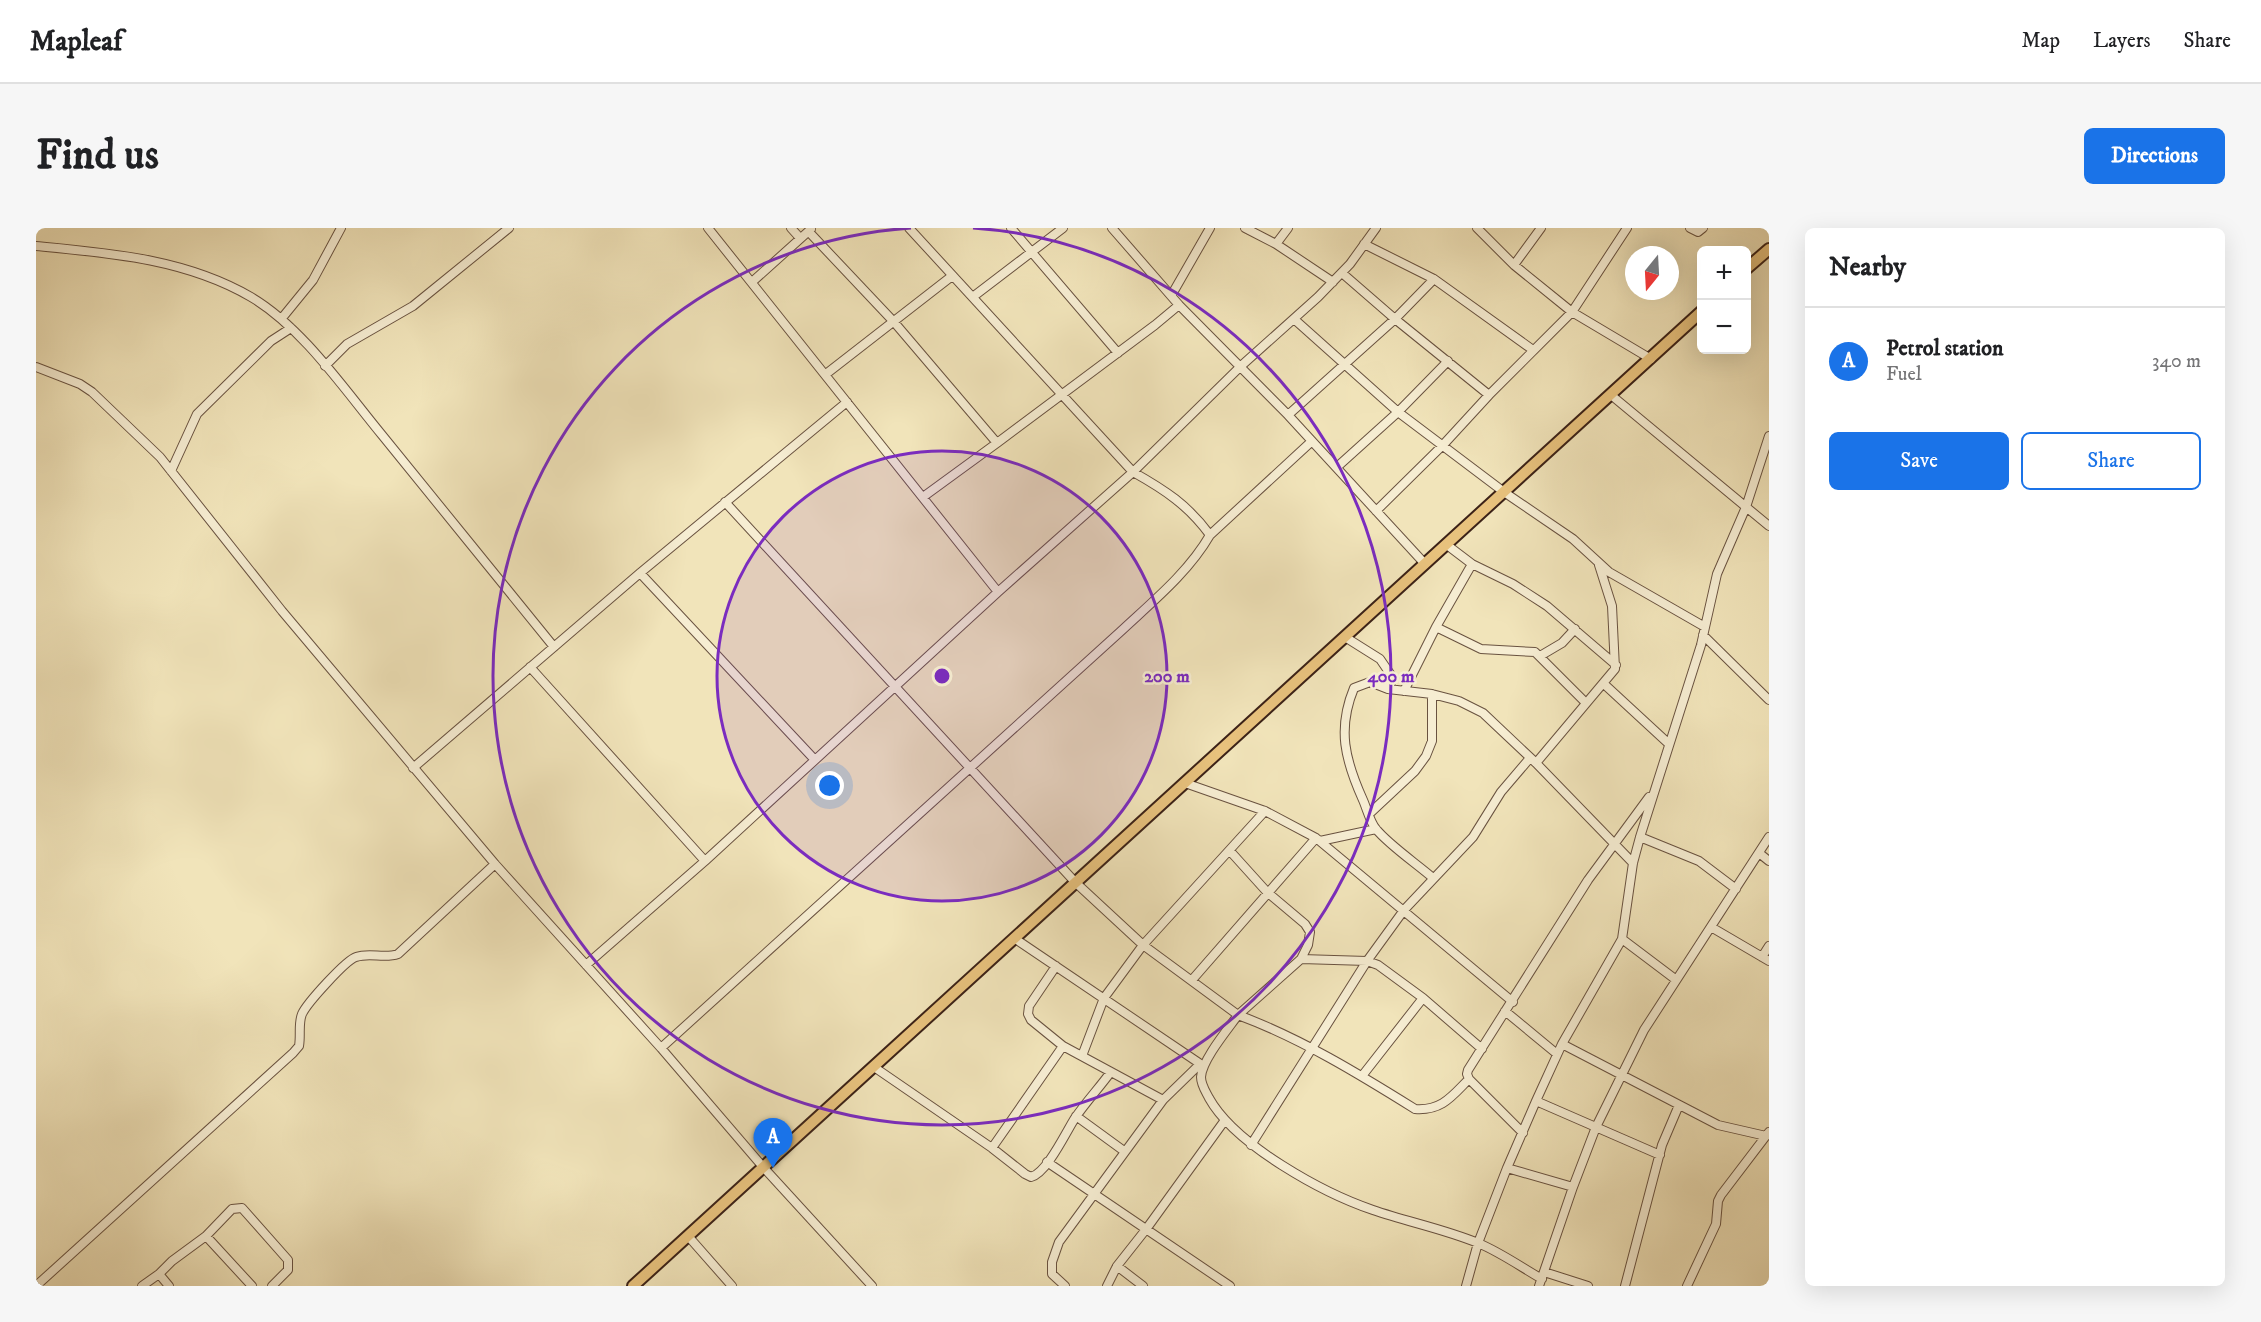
<!DOCTYPE html>
<html lang="en">
<head>
<meta charset="utf-8">
<style>
	body { margin:0; font-family:"IM FELL DW Pica",serif; background:#f6f6f6; color:#202124 }
	.controls { position:absolute; right:18px; top:18px; display:grid; overflow:hidden; border-radius:9px; box-shadow:0 6px 24px #0002 }
	.controls button { width:54px; height:54px; display:grid; place-items:center; padding:0; border:0; border-bottom:2px solid #e0e0e0; background:#fff; color:#202124; font:30px sans-serif }
	.compass { position:absolute; left:1589px; top:18px; width:54px; height:54px; border-radius:50%; background:#fff; box-shadow:0 6px 24px #0002; rotate:198deg }
	.you { position:absolute; left:794px; top:558px; width:21px; height:21px; margin:-15px; border:4px solid #fff; border-radius:50%; background:#1a73e8; box-shadow:0 0 0 9px #1a73e833 }
	.badge { display:grid; place-items:center; width:39px; height:39px; border-radius:50%; background:#1a73e8; color:#fff; font-size:20px; font-weight:700 }
	.pin { position:absolute; translate:-50% -50px; filter:drop-shadow(0 2px 3px #0008) }
	.pin::after { content:''; position:absolute; top:32px; width:21px; height:18px; background:inherit; clip-path:polygon(0 0,100% 0,50% 100%) }
	.list { margin:0; padding:0; list-style:none }
	h2 { display:flex; justify-content:space-between; align-items:center; height:78px; margin:0; padding:0 24px; font-size:26px }
	h2 small { font-size:20px; font-weight:400; color:#757577 }
	.list li { display:grid; grid-template-columns:39px 1fr auto; gap:18px; align-items:center; box-sizing:border-box; height:108px; padding:0 24px; border-top:2px solid #e0e0e0 }
	.list b { display:block; font-size:22px; white-space:nowrap }
	.list p { margin:0; font-size:20px; white-space:nowrap; color:#757577 }
	.list em { font-size:20px; font-style:normal; color:#757577 }
	.actions { display:flex; gap:12px; padding:18px 24px }
	.actions a { flex:1; padding:14px 0; border:2px solid #1a73e8; border-radius:9px; text-align:center; font-size:21px; color:#1a73e8 }
	.actions .main { background:#1a73e8; color:#fff }
	.map { position:relative; flex:none; width:1733px; height:1058px; overflow:hidden; border-radius:9px }
	header { display:flex; align-items:center; gap:36px; box-sizing:border-box; height:84px; padding:0 30px; background:#fff; border-bottom:2px solid #e0e0e0 }
	header strong { font-size:28px }
	nav { display:flex; gap:33px; margin-inline-start:auto; font-size:21px }
	.intro { display:flex; align-items:center; justify-content:space-between; box-sizing:border-box; height:144px; padding:0 36px }
	h1 { margin:0; font-size:42px }
	.button { padding:15px 27px; border-radius:9px; background:#1a73e8; color:#fff; font-size:21px; font-weight:700 }
	main { display:flex; gap:36px; padding:0 36px }
	aside { flex:1; background:#fff; border-radius:9px; box-shadow:0 6px 24px #0002 }
	.map>svg:first-child { display:block }
</style>
</head>
<body>
<header>
<strong>Mapleaf</strong>
<nav><a>Map</a><a>Layers</a><a>Share</a></nav>
</header>
<div class="intro"><h1>Find us</h1><a class="button">Directions</a></div>
<main>
<div class="map">
<svg width="1733" height="1058" viewBox="0 0 1733 1058">
	<rect width="100%" height="100%" fill="#f1e4ba"/>
	<filter id="stains"><feTurbulence type="fractalNoise" baseFrequency=".00333" numOctaves="4"/><feColorMatrix values="0 0 0 0 .2 0 0 0 0 .09 0 0 0 0 .02 0 0 0 .5 -.17"/></filter>
	<radialGradient id="worn" r=".72"><stop offset=".6" stop-color="#630" stop-opacity="0"/><stop offset="1" stop-color="#630" stop-opacity=".3"/></radialGradient>
	<g fill="none" stroke-linecap="round" stroke-linejoin="round">
		<defs>
			<path id="minor" d="M755 0 764 10
				M873 0 1097 244C1129 262 1152 277 1174 307
				M975 0 1082 125
				M1076 0 1143 77 1252 187 1389 336
				M1209 0 1240 16 1297 54
				M1441 0 1478 37 1536 84 1615 131
				M1654 0 1662 4 1667 0
				M773 4 858 94 961 215 887 269
				M1240 16 1252 0
				M1328 16 1398 51 1497 122
				M0 18C74 25 150 31 215 69 266 99 308 161 346 207 403 278 461 348 518 419
				M1478 37 1505 0
				M1306 45 1359 91 1453 167
				M716 54 775 1
				M938 68 1027 0
				M1135 68 1174 0
				M246 90 277 52 305 0
				M1258 91 1362 184 1468 264 1537 311 1573 344 1669 399
				M289 138 311 116 377 78 473 0
				M0 139 44 156 56 164 124 229 246 383 459 636 625 820 727 939 836 1058
				M790 146 916 48
				M1575 167 1733 298
				M1252 187 1359 91 1398 51
				M961 215 1119 97 1143 77
				M1301 239 1362 184 1412 133
				M135 243 161 186 235 113 255 100
				M689 274 1039 654 1107 717 1202 787C1192 801 1166 832 1165 849 1165 857 1170 864 1173 870 1199 917 1287 965 1337 982 1372 994 1408 1001 1442 1015 1464 1024 1485 1039 1506 1051
				M1340 283 1407 217 1453 167 1536 84 1591 0
				M1411 317 1436 336 1477 356 1511 378 1580 437
				M604 345 779 532
				M962 364 1097 244 1205 138 1282 69 1314 36 1340 0
				M1400 399 1445 421 1499 424 1550 475
				M1667 407 1733 472
				M1309 409 1344 431 1357 450 1352 461 1396 466 1423 473 1447 485 1500 535 1597 635
				M1504 428 1526 415 1539 401
				M494 439 669 633
				M1568 456 1633 516
				M1352 461 1334 454 1318 460C1301 501 1309 532 1327 572 1331 581 1334 594 1340 601 1353 617 1381 636 1397 650
				M1368 463 1400 399 1436 336
				M1500 535 1579 441 1576 378 1563 337
				M377 540 604 345 811 174
				M1149 555 1229 583 1280 610 1477 774
				M1333 586 1379 543 1390 528 1396 513V466
				M1604 609 1663 633 1700 661
				M1284 613 1340 601
				M1194 623 1231 664 1269 696 1274 704 1272 717 1265 731
				M1723 625 1733 633
				M1675 699 1733 733
				M978 710 1166 837
				M1586 711 1639 751
				M1726 729 1733 718
				M550 737 669 633 962 364 672 0
				M1020 738 993 778 992 786 995 792 1027 818 1127 872
				M1156 752 1280 610
				M1469 783 1521 826
				M1526 816 1682 897 1730 908
				M625 820 1084 404C1116 374 1152 345 1174 307L1276 213
				M1046 828 1068 770 1107 717 1229 583
				M838 839 956 920 989 946 995 949C1011 945 1030 904 1039 890 1050 874 1063 860 1074 845
				M1326 848 1387 770
				M1433 851C1416 868 1406 883 1379 881 1323 846 1264 810 1202 787L1265 731 1331 733 1342 737 1387 770 1446 821
				M1500 873 1624 927
				M1040 888 1088 923
				M1487 905 1433 851 1431 846 1432 842 1552 652 1613 569
				M1215 917 1331 733 1368 682 1437 609 1465 564 1494 530
				M956 920 1027 818
				M1011 934 1194 1058
				M1471 940 1537 959
				M170 1008 216 1058
				M652 1008 696 1058
				M1081 1038 1107 1058
				M1508 1044 1552 1058
				M0 1058 257 825 263 818C265 807 262 796 266 786 271 775 310 732 320 729 334 724 348 731 362 726L459 636
				M106 1058 123 1046
				M133 1058 123 1046 136 1033 170 1008 196 981 206 980 252 1032V1042L236 1058
				M1029 1058 1016 1046V1034L1023 1014 1127 872 1164 836
				M1071 1058 1081 1038 1111 1000 1189 892
				M1430 1058 1442 1015 1471 940 1500 873 1526 816 1586 711 1597 635 1604 609 1665 417 1681 346 1710 279 1733 208
				M1503 1058 1537 959 1560 899 1608 802 1733 609
				M1589 1058 1626 917 1643 877
				M1651 1058 1680 996 1682 973 1685 967 1733 904"/>
			<path id="major" d="M1710 41 1733 21
				M597 1058 1666 83"/>
		</defs>
		<use href="#minor" stroke="#695240" stroke-width="10"/>
		<use href="#major" stroke="#3c2217" stroke-width="14"/>
		<use href="#minor" stroke="#f6edd2" stroke-width="8"/>
		<use href="#major" stroke="#e8c27d" stroke-width="10"/>
	</g>
	<circle cx="906" cy="448" r="225" fill="#7b2cbf" fill-opacity=".12"/>
	<g fill="none" stroke="#7b2cbf" stroke-width="3">
		<circle cx="906" cy="448" r="225"/>
		<path d="M937 0A449 449 0 1 1 875 0"/>
	</g>
	<circle cx="906" cy="448" r="9" fill="#7b2cbf" stroke="#f6edd2" stroke-width="3"/>
	<g font-size="18" text-anchor="middle" font-weight="bold" fill="#7b2cbf" stroke="#f6edd2" stroke-width="5" stroke-linejoin="round" paint-order="stroke">
		<text x="1131" y="454">200 m</text>
		<text x="1355" y="454">400 m</text>
	</g>
	<rect width="100%" height="100%" filter="url(#stains)"/>
	<rect width="100%" height="100%" fill="url(#worn)"/>
</svg>
<div class="controls">
<button>+</button>
<button>−</button>
</div>
<svg class="compass" viewBox="-18 -18 36 36"><path d="M0-13l5 13h-10z" fill="#e53935"/><path d="M0 13l5-13h-10z" fill="#757577"/></svg>
<div class="you"></div>
<div class="pin badge" style="left:737px;top:940px">A</div>
</div>
<aside>
<h2>Nearby<small></small></h2>
<ul class="list">
<li><span class="badge">A</span><div><b>Petrol station</b><p>Fuel</p></div><em>340 m</em></li>
</ul>
<div class="actions"><a class="main">Save</a><a>Share</a></div>
</aside>
</main>
</body>
</html>
